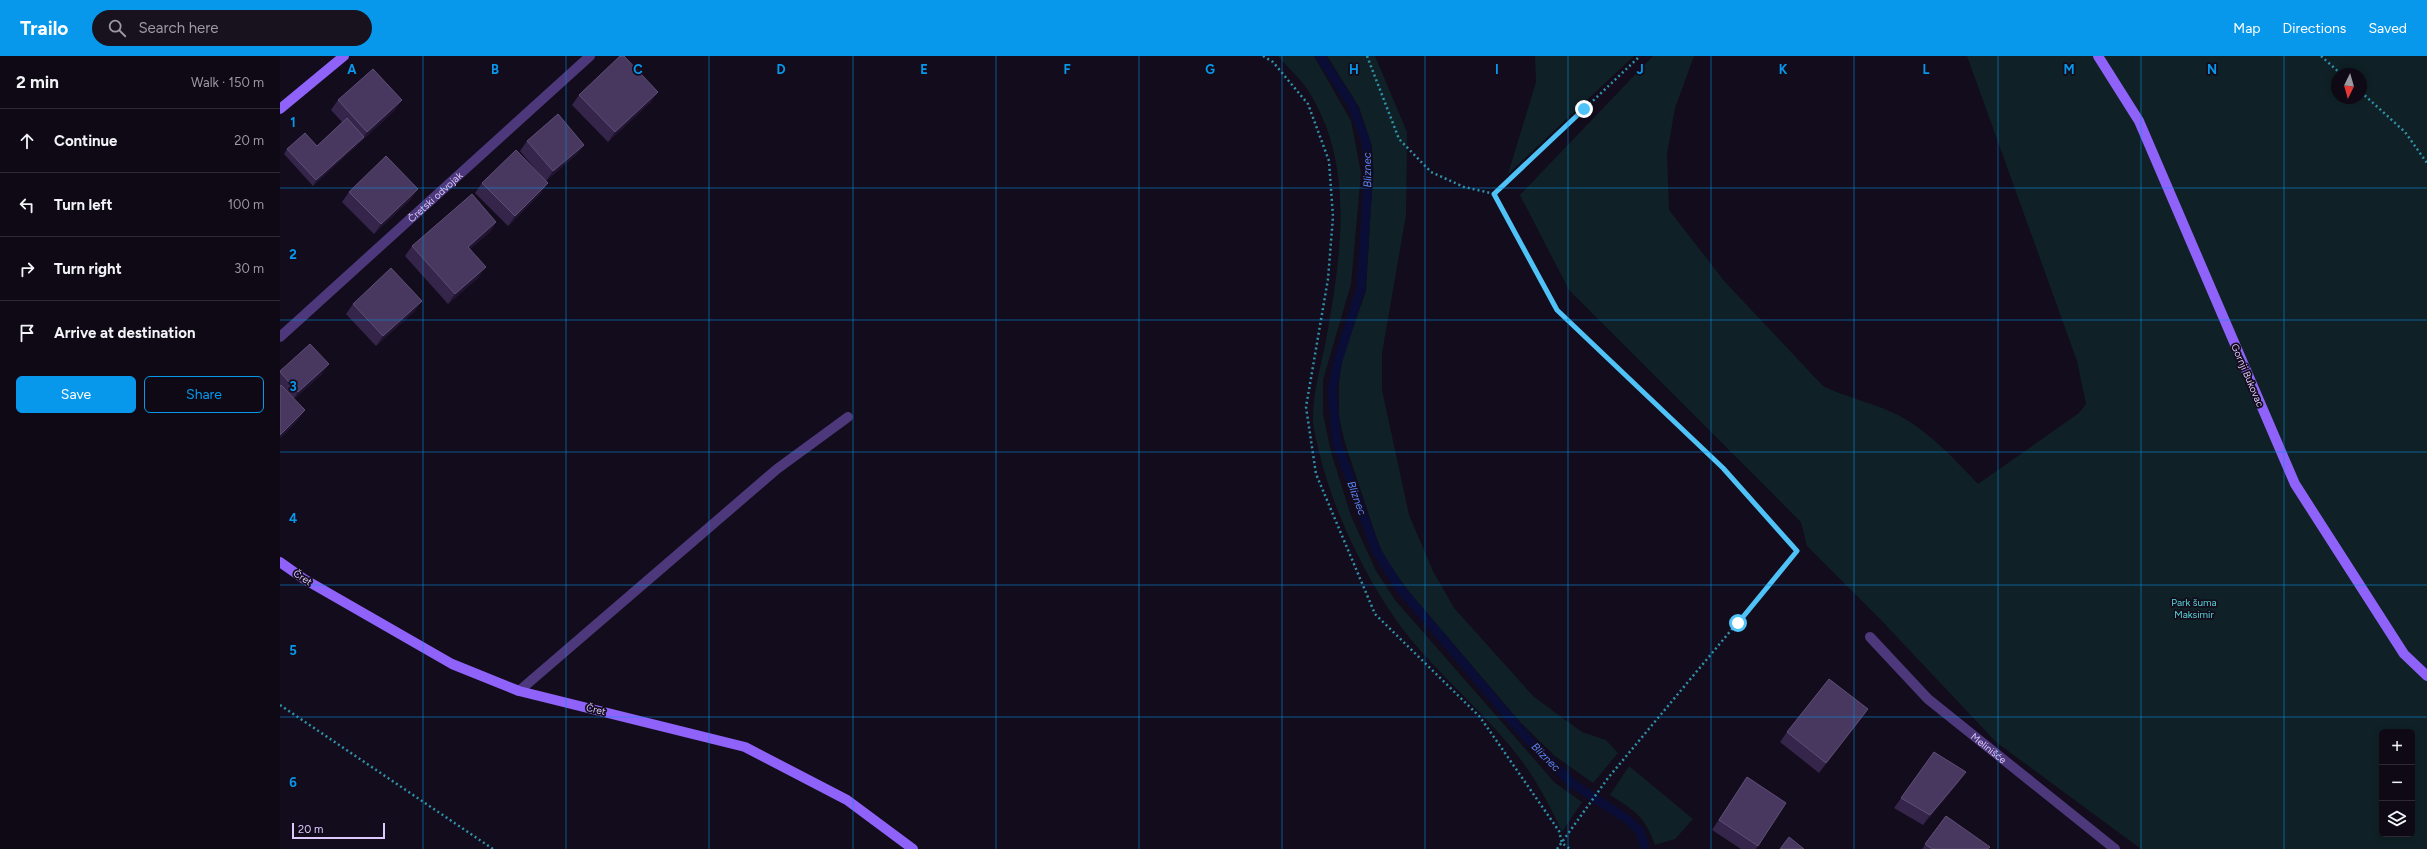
<!DOCTYPE html>
<html lang="en">
<head>
<meta charset="utf-8">
<style>
	body { margin:0; font-family:Figtree,sans-serif; background:#17121e; color:#f1f3f6 }
	.controls { position:absolute; right:12px; bottom:12px; display:grid; overflow:hidden; border-radius:6px; box-shadow:0 2px 6px #0003 }
	.controls button { width:36px; height:36px; display:grid; place-items:center; padding:0; border:0; border-bottom:1px solid #2e2a34; background:#0e0915; color:#f1f3f6; font:20px sans-serif }
	.compass { position:absolute; left:2051px; top:12px; width:36px; height:36px; border-radius:50%; background:#0e0915; box-shadow:0 2px 6px #0003; rotate:185deg }
	.scale { position:absolute; left:12px; bottom:10px; width:93px; box-sizing:border-box; padding-left:4px; border:2px solid #ddc9fd; border-top:0; font-size:11px; line-height:14px; white-space:nowrap; color:#ddc9fd; -webkit-text-stroke:3px #130c1c; paint-order:stroke }
	.stop { position:absolute; width:12px; height:12px; margin:-9px; border:3px solid #4fc3f7; border-radius:50%; background:#fff }
	.stop.end { background:#4fc3f7; border-color:#fff; box-shadow:0 1px 4px #0008 }
	.list { margin:0; padding:0; list-style:none }
	h2 { display:flex; justify-content:space-between; align-items:center; height:52px; margin:0; padding:0 16px; font-size:17px }
	h2 small { font-size:13px; font-weight:400; color:#9b9aa0 }
	.list li { display:grid; grid-template-columns:26px 1fr auto; gap:12px; align-items:center; box-sizing:border-box; height:64px; padding:0 16px; border-top:1px solid #2e2a34 }
	.list b { display:block; font-size:15px; white-space:nowrap }
	.list em { font-size:13px; font-style:normal; color:#9b9aa0 }
	.actions { display:flex; gap:8px; padding:12px 16px }
	.actions a { flex:1; padding:9px 0; border:1px solid #0798eb; border-radius:6px; text-align:center; font-size:14px; color:#0798eb }
	.actions .main { background:#0798eb; color:#fff }
	.icon { flex:none; width:22px; height:22px; fill:none; stroke:currentColor; stroke-width:2; stroke-linecap:round; stroke-linejoin:round }
	.map { position:relative; flex:none; width:2147px; height:793px; overflow:hidden }
	header { display:flex; align-items:center; gap:24px; box-sizing:border-box; height:56px; padding:0 20px; background:#0798eb; color:#fff }
	header strong { font-size:19px }
	nav { display:flex; gap:22px; margin-inline-start:auto; font-size:14px }
	.search { width:280px; height:36px; background:#17121e; display:flex; align-items:center; gap:10px; box-sizing:border-box; padding:0 14px; border-radius:22px; color:#9b9aa0; font-size:15px }
	main { display:flex }
	aside { flex:1; background:#0e0915 }
	.map>svg:first-child { display:block }
</style>
</head>
<body>
<header>
<strong>Trailo</strong>
<div class="search"><svg class="icon" aria-label="search" viewBox="0 0 24 24"><circle cx="10" cy="10" r="6"/><path d="M15 15l6 6"/></svg>Search here</div>
<nav><a>Map</a><a>Directions</a><a>Saved</a></nav>
</header>
<main>
<aside>
<h2>2 min<small>Walk · 150 m</small></h2>
<ul class="list">
<li><svg class="icon" aria-label="ahead" viewBox="0 0 24 24"><path d="M12 20V5M6 11l6-6 6 6"/></svg><div><b>Continue</b></div><em>20 m</em></li>
<li><svg class="icon" aria-label="left" viewBox="0 0 24 24"><path d="M17 20v-9H6M10 6l-5 5 5 5"/></svg><div><b>Turn left</b></div><em>100 m</em></li>
<li><svg class="icon" aria-label="right" viewBox="0 0 24 24"><path d="M7 20v-9h11M14 6l5 5-5 5"/></svg><div><b>Turn right</b></div><em>30 m</em></li>
<li><svg class="icon" aria-label="arrive" viewBox="0 0 24 24"><path d="M6 21V4h12l-3 4 3 4H6"/></svg><div><b>Arrive at destination</b></div></li>
</ul>
<div class="actions"><a class="main">Save</a><a>Share</a></div>
</aside>
<div class="map">
<svg width="2147" height="793" viewBox="0 0 2147 793">
	<rect width="100%" height="100%" fill="#130c1c"/>
	<path fill="#0f2126" fill-rule="evenodd" d="M998 0H1034L1071 65 1081 117 1071 228 1043 324V358L1051 396 1071 460 1096 515 1115 544 1275 727 1302 746 1282 776C1268 745 1252 716 1230 690 1202 656 1169 627 1140 594 1095 544 1055 462 1039 396 1037 387 1034 376 1033 366 1032 339 1041 310 1046 284 1061 201 1076 107 1027 33 1019 21 1007 11 998 0Z
		M1047 0H1095L1127 76 1126 159 1102 297V334L1129 459 1153 515 1174 552 1254 641 1302 676 1326 684 1338 697 1313 727 1275 700 1241 667 1130 537 1105 503 1097 483 1065 387 1059 361V327L1062 303 1086 235 1093 113 1092 90 1079 51Z
		M1255 0H1354L1228 118 1256 26Z
		M1373 0H1414L1395 52 1387 98 1389 154 1445 226 1543 330C1567 342 1595 347 1620 360 1651 377 1673 402 1698 428L1799 357 1806 348 1797 305 1687 0H2147V793H1861L1716 686 1601 564 1527 490 1521 466 1289 234 1240 139ZM2057 18H2081V42H2057ZM2102 676H2132V778H2102Z
		M1349 710 1413 763 1395 783 1375 789C1364 759 1355 755 1330 739Z"/>
	<g fill="none" stroke-linecap="round" stroke-linejoin="round">
		<path stroke="#0a0e37" stroke-width="9" d="M1040 0 1072 49 1086 86 1089 115 1081 232 1058 305 1052 334 1057 387 1096 494 1119 531 1252 688 1293 728 1347 763 1360 775 1365 793"/>
		<path stroke="#3091aa" stroke-width="2.5" stroke-dasharray="2 3" stroke-linecap="butt" d="M983 0 993 6 1028 48 1049 105 1053 161 1048 223 1026 351 1036 418 1095 558 1200 661 1279 775 1282 787 1290 793
			M1087 0 1119 83 1151 116 1184 131 1215 138
			M2041 0 2061 18
			M2081 36 2125 76 2147 107
			M0 649 213 793
			M1277 793 1328 722 1517 495 1443 412 1277 254 1215 138 1360 0"/>
		<path stroke="#4c387a" stroke-width="10" d="M239 635 497 413 568 361"/>
		<g stroke="#4c387a" stroke-width="10">
			<path id="s1" d="M0 281 310 0"/>
			<path id="s2" d="M1590 581 1648 643 1835 793"/>
		</g>
		<path stroke="#8f63fa" stroke-width="10" d="M1818 0 1859 65 2015 428 2124 598 2147 620
			M0 53 64 0
			M0 506 24 523 172 608 239 635 465 691 567 744 633 793"/>
	</g>
	<path fill="#36254a" d="M299 39 371 46 328 86 292 49Z
		M58 44 115 54 33 130 4 98 7 93 37 90 62 66 51 54Z
		M247 85 304 89 297 98 266 125 261 137 228 170 195 137 202 127 261 120 240 95Z
		M69 136 131 143 94 178 62 146Z
		M216 166 210 176 190 193 199 221 168 248 125 200 132 190Z
		M73 248 135 255 96 290 66 258Z
		M0 315 42 318 14 343 25 354 18 364 0 382Z
		M1581 663 1539 717 1500 686 1507 676Z
		M1654 696 1679 726 1643 769 1614 752Z
		M1467 721 1506 747 1476 793H1461L1432 774Z
		M1666 760 1708 793H1642Z"/>
	<path fill="#201430" d="M378 36 371 46 328 86 335 76Z
		M122 44 115 54 33 130 36 124 84 81 87 76Z
		M304 89 297 98 266 125 273 115Z
		M268 127 261 137 228 170 235 160Z
		M138 133 131 143 94 178 101 168Z
		M216 166 210 176 181 201 188 191Z
		M206 211 199 221 168 248 175 238Z
		M142 245 135 255 96 290 103 280Z
		M49 308 42 318 11 346 18 336Z
		M25 354 18 364 0 382V379Z
		M1588 653 1581 663 1539 717 1546 707Z
		M1686 716 1679 726 1643 769 1650 759Z"/>
	<path fill="#48375e" stroke="#5f4e77" d="M340 0H344L378 36 335 76 299 39Z
		M93 13 122 44 87 76 58 44Z
		M278 58 304 89 273 115 247 85Z
		M67 62 84 81 36 124 7 93 25 77 37 90Z
		M236 94 268 127 235 160 202 127Z
		M106 100 138 133 101 168 69 136Z
		M192 138 216 166 188 191 206 211 175 238 132 190Z
		M111 212 142 245 103 280 73 248Z
		M30 288 49 308 18 336 0 316V315Z
		M1 329 25 354 0 379V330Z
		M1549 623 1588 653 1546 707 1507 676Z
		M1654 696 1686 716 1650 759 1621 742Z
		M1467 721 1506 747 1478 790 1439 764Z
		M1666 760 1710 791 1708 793H1652L1645 788Z
		M1509 781 1524 793H1500Z"/>
	<g fill="none" stroke-linecap="round" stroke-linejoin="round">
		<path stroke="#4fc3f7" stroke-width="5" d="M1304 53 1214 138 1277 254 1443 412 1517 495 1458 567"/>
	</g>
	<path fill="none" stroke="#0798eb" stroke-width="1" stroke-opacity="0.55" d="M143 0V793M286 0V793M429 0V793M573 0V793M716 0V793M859 0V793M1002 0V793M1145 0V793M1288 0V793M1431 0V793M1574 0V793M1718 0V793M1861 0V793M2004 0V793M0 132H2147M0 264H2147M0 396H2147M0 529H2147M0 661H2147"/>
	<g text-anchor="middle" stroke-width="3.5" stroke-linejoin="round" paint-order="stroke">
		<g font-size="10" fill="#ddc9fd" stroke="#130c1c">
			<text dy="4" stroke="none"><textPath href="#s1" startOffset="209">Čretski odvojak</textPath></text>
			<text transform="translate(1968 319) rotate(67)" y="4">Gornji Bukovac</text>
			<text transform="translate(23 521) rotate(33)" y="4">Čret</text>
			<text transform="translate(316 653) rotate(14)" y="4">Čret</text>
			<text dy="4" stroke="none"><textPath href="#s2" startOffset="163">Melinišće</textPath></text>
		</g>
		<g font-size="10" fill="#58d8da" stroke="#130c1c">
			<text x="1914" y="550">Park šuma<tspan x="1914" dy="12">Maksimir</tspan></text>
		</g>
		<g font-size="11" font-style="italic" fill="#5a86fa" stroke="#130c1c">
			<text transform="translate(1087 114) rotate(-91)" y="4">Bliznec</text>
			<text transform="translate(1077 442) rotate(70)" y="4">Bliznec</text>
			<text transform="translate(1266 701) rotate(45)" y="4">Bliznec</text>
		</g>
	</g>
	<g font-size="13" text-anchor="middle" font-weight="bold" fill="#0798eb" stroke="#130c1c" stroke-width="3.5" stroke-linejoin="round" paint-order="stroke">
		<text x="72" y="18">A</text>
		<text x="215" y="18">B</text>
		<text x="358" y="18">C</text>
		<text x="501" y="18">D</text>
		<text x="644" y="18">E</text>
		<text x="787" y="18">F</text>
		<text x="930" y="18">G</text>
		<text x="1074" y="18">H</text>
		<text x="1217" y="18">I</text>
		<text x="1360" y="18">J</text>
		<text x="1503" y="18">K</text>
		<text x="1646" y="18">L</text>
		<text x="1789" y="18">M</text>
		<text x="1932" y="18">N</text>
		<text x="13" y="71">1</text>
		<text x="13" y="203">2</text>
		<text x="13" y="335">3</text>
		<text x="13" y="467">4</text>
		<text x="13" y="599">5</text>
		<text x="13" y="731">6</text>
	</g>
</svg>
<div class="controls">
<button>+</button>
<button>−</button>
<button><svg class="icon" aria-label="layers" viewBox="0 0 24 24"><path d="M12 4l9 5-9 5-9-5zM3 14l9 5 9-5"/></svg></button>
</div>
<svg class="compass" viewBox="-18 -18 36 36"><path d="M0-13l5 13h-10z" fill="#e53935"/><path d="M0 13l5-13h-10z" fill="#9b9aa0"/></svg>
<div class="scale">20 m</div>
<div class="stop" style="left:1458px;top:567px"></div>
<div class="stop end" style="left:1304px;top:53px"></div>
</div>
</main>
</body>
</html>
